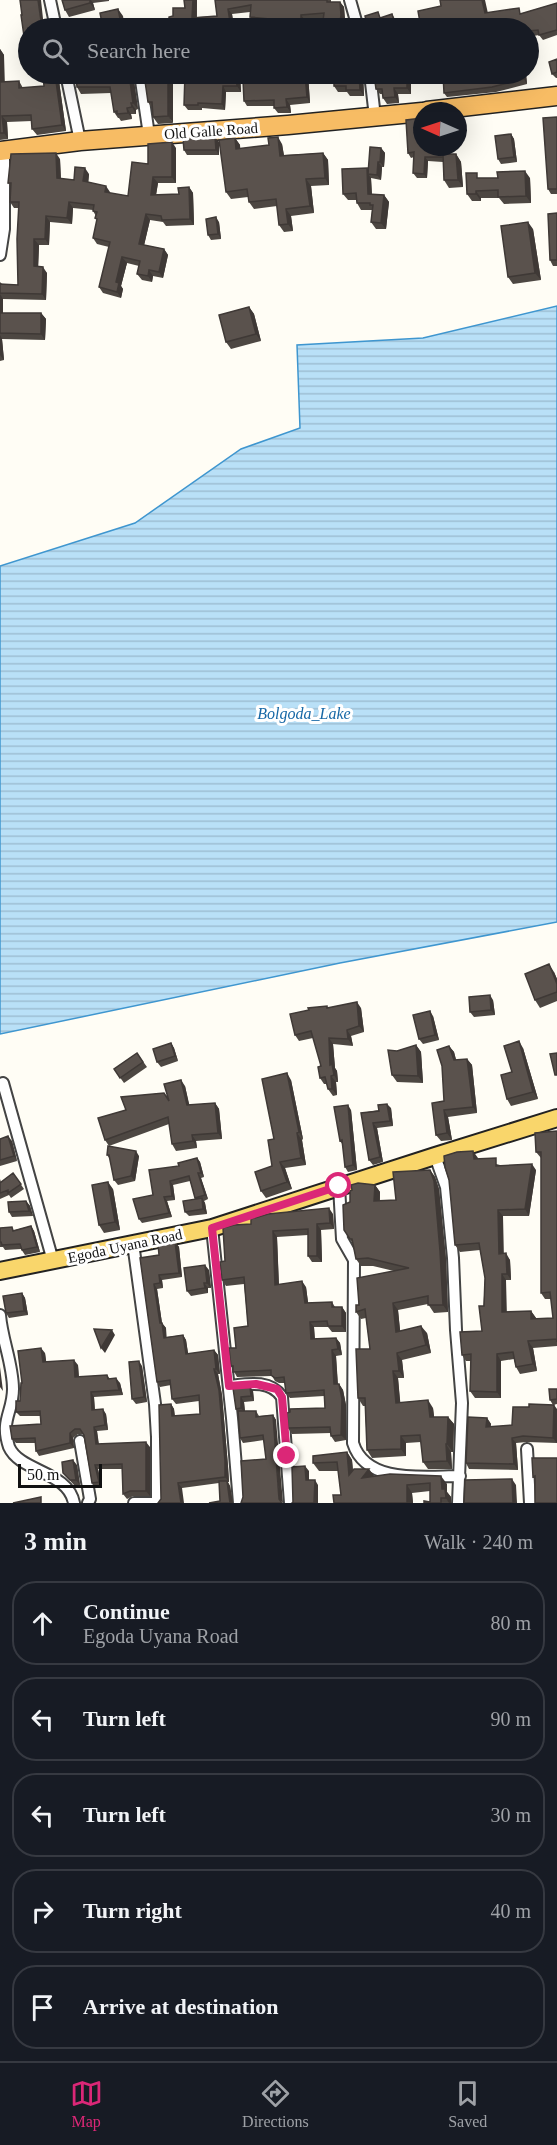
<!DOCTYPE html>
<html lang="en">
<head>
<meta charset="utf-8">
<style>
	body { margin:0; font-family:"Times New Roman",serif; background:#20242c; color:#f1f3f6 }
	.compass { position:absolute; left:413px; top:102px; width:54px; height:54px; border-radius:50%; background:#171b24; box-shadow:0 6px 24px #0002; rotate:273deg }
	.scale { position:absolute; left:18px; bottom:15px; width:84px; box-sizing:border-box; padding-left:6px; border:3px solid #111; border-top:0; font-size:16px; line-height:21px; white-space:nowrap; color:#111; -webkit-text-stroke:4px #fff; paint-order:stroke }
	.stop { position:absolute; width:18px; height:18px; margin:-14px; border:4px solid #db2777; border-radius:50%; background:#fff }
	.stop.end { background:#db2777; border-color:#fff; box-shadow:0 2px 6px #0008 }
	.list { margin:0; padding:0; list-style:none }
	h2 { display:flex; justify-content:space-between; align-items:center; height:78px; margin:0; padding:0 24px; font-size:26px }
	h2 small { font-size:20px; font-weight:400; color:#9ea1a6 }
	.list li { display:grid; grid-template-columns:39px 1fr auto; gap:18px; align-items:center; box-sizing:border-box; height:84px; margin:0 12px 12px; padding:0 12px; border:2px solid #363941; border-radius:24px }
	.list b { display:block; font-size:22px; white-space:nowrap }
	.list p { margin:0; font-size:20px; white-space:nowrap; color:#9ea1a6 }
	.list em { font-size:20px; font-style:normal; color:#9ea1a6 }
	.icon { flex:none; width:33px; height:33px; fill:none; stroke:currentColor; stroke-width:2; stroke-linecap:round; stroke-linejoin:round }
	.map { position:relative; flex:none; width:557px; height:1503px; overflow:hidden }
	.search { position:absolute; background:#171b24; box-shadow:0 6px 24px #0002; left:18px; right:18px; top:18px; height:66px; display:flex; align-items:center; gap:15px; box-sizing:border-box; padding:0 21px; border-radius:33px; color:#9ea1a6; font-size:22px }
	.sheet { height:558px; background:#171b24 }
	nav { display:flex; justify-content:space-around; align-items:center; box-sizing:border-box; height:84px; border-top:2px solid #363941; background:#171b24; font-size:16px; color:#9ea1a6 }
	nav a { display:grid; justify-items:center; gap:3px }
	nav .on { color:#db2777 }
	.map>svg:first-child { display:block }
</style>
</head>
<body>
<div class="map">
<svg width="557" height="1503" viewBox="0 0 557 1503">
	<defs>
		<pattern id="water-rules" width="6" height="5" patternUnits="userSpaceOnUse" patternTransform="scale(1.5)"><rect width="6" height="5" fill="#b9e0f7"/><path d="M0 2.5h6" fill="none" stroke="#9ebfd3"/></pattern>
	</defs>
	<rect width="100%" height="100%" fill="#fffdf5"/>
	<path fill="url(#water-rules)" stroke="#3f96cf" stroke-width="1.5" d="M557 306V922L340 963 0 1034V566L135 523 241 449 300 428 297 345 423 338Z"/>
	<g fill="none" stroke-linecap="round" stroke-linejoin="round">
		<defs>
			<path id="minor" d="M50 0 56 28
				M350 0 358 28
				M133 26V28
				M66 74 80 141
				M140 74 149 135
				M370 74 375 117
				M0 255 4 229V151
				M3 1083 53 1261
				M435 1156 446 1187 453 1258 456 1330 462 1403 458 1503
				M339 1186 342 1239 354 1260 353 1443C366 1485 425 1476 460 1476
				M212 1228 232 1418 239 1503
				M133 1243 155 1404 157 1437V1503
				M0 1315C2 1340 13 1364 13 1389 13 1412 0 1420 9 1447 20 1472 68 1471 74 1503
				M229 1386C247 1384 270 1379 282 1397L290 1503
				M80 1441 90 1499 88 1503
				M527 1449 530 1503
				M134 1503H152"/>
			<path id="primary" d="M0 1271 212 1228 435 1156 557 1118"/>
			<path id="trunk" d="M427 111 557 96
				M0 151 80 141 288 125 422 112"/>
		</defs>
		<use href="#minor" stroke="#444" stroke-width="14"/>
		<use href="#primary" stroke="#222" stroke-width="20"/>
		<use href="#trunk" stroke="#222" stroke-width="21"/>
		<use href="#minor" stroke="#fff" stroke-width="10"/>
		<use href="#primary" stroke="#f9d66b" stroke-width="16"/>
		<use href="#trunk" stroke="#f7bc64" stroke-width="18"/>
	</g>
	<path fill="#4d4742" d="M62 0H109V1L93 3 95 10 69 17 65 10Z
		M184 0H197V17L217 16 215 0H331V2H340L344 7 345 20 323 19 305 20 281 25 254 22 250 17V12L232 14 234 27 224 28H166L173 16 185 8Z
		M557 3V35L543 40 539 35 528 37V28L441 6 488 13H523Z
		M0 49 4 55V82L19 81 23 88 44 86 43 74H58L66 131 37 135 32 129V121L7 122 8 139 0 140Z
		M557 59V78H556L552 74Z
		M82 74H133L138 109 136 110V114H131L132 119 121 121 119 118H118L114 112 111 93 81 94 77 87Z
		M144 74 173 123 158 124 153 117 152 108 148 102Z
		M185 74H240L241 92H226L225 110 202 108V110H188L184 105Z
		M308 74 310 103 290 105 291 113H278L274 108V106H247L244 101 257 80Z
		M363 74 364 96H350L347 92H338L334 86V81L319 82 315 77Z
		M374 74H409L411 77V94H398L399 103 387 104 383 98V94H380L376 89Z
		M526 74 527 84 496 92 447 97 444 93Z
		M557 117V194H551L548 189Z
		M511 134 514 139 517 162 501 164 498 159Z
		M235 138 240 145V149L282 144 284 155 323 153 328 160 329 185 311 186 314 213 291 216 293 231 284 232 279 225 277 206 254 209 249 202 248 197 231 199 226 192Z
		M219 142V155H187L184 150Z
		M422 147 450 150 449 154H456L461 162 463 187 449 188 444 180 443 162 428 161 427 178H417L413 173 414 157 411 158 408 153Z
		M176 148V183H158L156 195 179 194 189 187 193 193 194 225 166 226 163 222 150 220 144 245 164 249 168 255 163 278 153 276 152 282 142 280 137 274 139 266 127 263 121 286 123 289 121 298 103 293 99 287 109 247 97 244 93 238 97 220 95 218 96 216 93 211V210L73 208 72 224 50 222 49 245H39L38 267 47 273 46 300 3 299V313H41L46 319 45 340 2 339 4 360 0 361V282L2 284 18 285 19 208H14L10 202 11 187 8 183 60 159 61 179 74 180 89 174 88 182 110 193 128 196 148 164Z
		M381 148 385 153 384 167H382L381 180 371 178 372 194 384 195 389 202 386 229H376L371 222 372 210H361L357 203V200H348L343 194 369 171Z
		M480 178H530L531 203 504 204 499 198H481V201H472L467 194Z
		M557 213V266H553L550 260Z
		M219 222 221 239 211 240 208 235Z
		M533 229 541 280 513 284 508 277Z
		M249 307 254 314 261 341 231 349 226 342Z
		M554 972 557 979V1001L540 1008 535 1000Z
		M493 1000 495 1015 474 1017 470 1012Z
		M327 1006 328 1008H361L364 1032 351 1036 353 1046 333 1044 335 1068 337 1071 338 1082H336L337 1095 333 1096 328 1089 327 1084H324L320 1078 321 1066 313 1038 299 1041 295 1035Z
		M433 1016 439 1040 423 1044 419 1039Z
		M171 1043 174 1048 178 1061 161 1067 157 1062Z
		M416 1045 421 1052 423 1083 397 1082 392 1075 397 1051Z
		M449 1046 454 1052 456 1060 467 1059 472 1065 477 1113 448 1117 452 1140 441 1141 436 1135 444 1101Z
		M523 1048 538 1099 511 1106 507 1099 512 1072Z
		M137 1053 147 1067 124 1083 114 1069Z
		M291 1080 303 1139 302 1140 306 1165 285 1168 292 1189 266 1198 261 1191 272 1166 274 1139Z
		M185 1086 189 1105 215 1103 219 1109 222 1139 196 1141 197 1148 176 1151 172 1144 169 1124 109 1146 105 1140 169 1100Z
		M391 1108 393 1126 377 1128 383 1162 373 1165 369 1160 361 1113Z
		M351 1110 357 1170 348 1172 345 1167 343 1145 340 1141Z
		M557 1131V1346L533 1348 537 1371 520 1374 516 1367 514 1359 501 1361V1398H475L470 1391 471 1361H466L462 1355 482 1331 485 1278 480 1250 460 1252 455 1245 478 1158V1159L500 1165 536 1170 529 1216H503V1254L510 1260 511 1280H506V1312L531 1311 536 1318H553L551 1299H545L541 1293V1158L536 1152Z
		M0 1139 12 1141 17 1161 0 1166Z
		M107 1155 139 1156 135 1181 118 1185 114 1180 110 1159Z
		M197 1158 200 1162 204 1177 201 1178 208 1199 204 1201 205 1203 207 1214 189 1216 185 1212 196 1199 190 1181 173 1185 175 1200 167 1201 172 1217 142 1223 139 1219 153 1195 179 1166Z
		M430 1170 435 1177 439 1189 446 1259 448 1312 434 1313 428 1304 398 1310 400 1331 427 1333 431 1353 402 1360 404 1378H398L400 1403 433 1408 434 1417H448L454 1424 453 1452H451L452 1469H428L423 1462 421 1442 406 1443V1456L372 1458 367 1450 365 1406H363L358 1398 370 1349 366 1318 361 1319 356 1312 359 1305 394 1271 373 1266H361L356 1259 353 1244 350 1239 375 1185 380 1192V1201L396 1200Z
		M13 1173 24 1189 11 1198 9 1195 0 1199V1179L1 1182Z
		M113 1189 120 1230 104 1233 99 1225Z
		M26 1201 30 1206 33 1216 12 1217 9 1212Z
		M333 1214 334 1229 321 1230 322 1262H312L308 1256V1235L277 1237 279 1284 306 1287 308 1303 332 1302 335 1307H342L346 1313V1332H332L328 1327H314L315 1339 336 1338 340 1343 342 1355 336 1356 338 1384H339L343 1390 346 1405V1440L335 1442 331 1436V1433L292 1434 288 1428 325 1408 324 1396 290 1398 286 1393 285 1383H279L275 1381 272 1376 237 1377 231 1366 236 1348 248 1326 244 1284 226 1286 222 1280 225 1261 251 1224Z
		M31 1226 34 1231 40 1252 25 1255 21 1249 5 1250 3 1247H0V1228L15 1230Z
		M175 1242 179 1247 182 1277 162 1280 163 1288 157 1289 162 1323 166 1328V1337L183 1335 186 1340 188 1354 214 1350 218 1355 220 1374H218L222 1395 228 1466 229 1482H228L230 1486 233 1503H209L220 1501 219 1483 182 1488 161 1499 171 1404 174 1409 175 1416 200 1414 199 1401 176 1404 172 1399 171 1385 160 1387 157 1382 140 1258 159 1255Z
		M209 1270 211 1288H208V1293L191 1296 187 1291Z
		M22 1293 25 1298 28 1315 9 1318 6 1313Z
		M45 1353 46 1362 78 1365 79 1377 107 1375 110 1379 120 1383 123 1395 94 1397 95 1410 106 1414 108 1430 97 1431 99 1444 150 1447V1496H133L127 1499 123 1494 122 1469H98L102 1487 96 1488 92 1483 83 1434H78L73 1438 74 1448 39 1456 36 1451 35 1443H16L12 1439 41 1424 40 1416H20L16 1412 20 1401Z
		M142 1366 147 1402 136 1404 132 1399Z
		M233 1388 253 1391 254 1401 244 1402 245 1411H256L259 1416 273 1415 276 1420 266 1459 264 1440 243 1443 240 1438 238 1412 236 1409Z
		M557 1389V1404L553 1405 550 1400Z
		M557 1409V1443L527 1442 516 1443 518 1470 469 1469 466 1463 487 1418 491 1424 490 1427 512 1425Z
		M347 1452 352 1460 353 1471 374 1476 447 1484V1492L451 1497V1503H424L430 1502V1491L412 1493 413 1503H334L341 1495 338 1471H319L313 1463Z
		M77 1465 80 1485H74L63 1473Z"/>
	<path fill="#3f3936" d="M38 0H41L44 28H42Z
		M90 0H91L93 3 95 10 90 3Z
		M193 0H197L196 23 192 18Z
		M482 0H485L489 18 485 13Z
		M340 2 344 7 345 20 344 28H339Z
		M118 9 123 16 125 28H122Z
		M228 9 232 14 234 27 230 22Z
		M392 14 395 19 398 28H396Z
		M301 15 305 20V28H301Z
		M0 49 4 55 5 88 0 82Z
		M55 74H58L66 131 62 125Z
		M129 74H133L138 109 133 103Z
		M168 74H173V123L168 116Z
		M236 74H240L241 92 237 86Z
		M305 74H308L310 103 307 97Z
		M359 74H363L364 96 360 90Z
		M407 74H409L411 77V94L407 88Z
		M523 74H526L527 84 524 79Z
		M223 86 226 92 225 110 222 104Z
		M394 88 398 94 399 103 395 97Z
		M286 99 290 105 291 113 287 107Z
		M131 103 136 110V114L132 107Z
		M127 108 131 114 132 119 128 113Z
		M2 116 7 122 8 139 4 133Z
		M511 134 514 139 517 162 514 157Z
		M215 137 219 142V155L216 150Z
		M278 137 282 144 285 163 280 156Z
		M235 138 240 145 241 156 236 149Z
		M172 142 176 148V183L172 177Z
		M446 147H448L450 150 449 162 446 157Z
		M381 148 385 153 384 167 380 162Z
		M56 153 60 159 61 184 57 178Z
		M323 153 328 160 329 185 325 178Z
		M456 154 461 162 463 187 458 180Z
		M425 157 428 161 427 178 424 174Z
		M378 162 382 167 381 180 377 175Z
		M85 168 89 174 88 187 83 181Z
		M367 168 371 174H368L371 178 372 200 368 194Z
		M525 171 530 178 531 203 526 196Z
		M153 177 158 183 155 201 151 195Z
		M306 179 311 186 314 213 310 206Z
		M106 186 110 192 109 198 105 192Z
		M189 187 193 193 194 225 190 219Z
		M476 191 481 198V201L476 194Z
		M384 195 389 202 386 229 381 223Z
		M69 202 73 208 72 224 67 218Z
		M286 209 291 216 293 231 288 224Z
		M146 214 150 220 143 250 139 244Z
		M46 216 50 222 49 245 45 239Z
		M216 217 219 222 221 239 218 234Z
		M528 222 533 229 541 280 535 273Z
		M34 239 39 245 38 272 34 266Z
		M164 249 168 255 163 278 159 272Z
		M122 257 127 263 121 286 123 289 121 298 117 292 116 282Z
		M43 267 47 273 46 300 42 294Z
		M149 270 153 276 152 282 148 276Z
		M0 294 3 299V319L0 314Z
		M249 307 254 314 261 341 256 334Z
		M41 313 46 319 45 340 41 334Z
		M0 335 2 339 4 360 0 355Z
		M549 964 554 972 557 979V984Z
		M490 995 493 1000 495 1015 491 1010Z
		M357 1002 361 1008 364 1032 359 1026Z
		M430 1011 433 1016 439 1040 435 1035Z
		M347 1030 351 1036 353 1046 348 1039Z
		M329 1038 333 1044 335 1068 337 1071 338 1082 334 1075 330 1065Z
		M519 1041 523 1048 538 1099 533 1092Z
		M171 1043 174 1048 178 1061 175 1056Z
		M416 1045 421 1052 423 1083 418 1076Z
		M449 1046 454 1052 458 1067 454 1060Z
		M467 1059 472 1065 477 1113 473 1107Z
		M287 1073 291 1080 303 1139 299 1132Z
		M331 1076 336 1082 337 1095 332 1089Z
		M181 1080 185 1086 191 1112 187 1105Z
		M215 1103 219 1109 222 1139 218 1133Z
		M387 1104 391 1108 393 1126 390 1121Z
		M348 1105 351 1110 357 1170 353 1165Z
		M444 1110 448 1117 452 1140 447 1133Z
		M373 1123 377 1128 383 1162 380 1157Z
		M297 1133 302 1140 306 1165 301 1158Z
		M192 1135 196 1141 197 1148 193 1141Z
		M8 1136 12 1141 17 1161 14 1156Z
		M136 1151 139 1156 135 1181 131 1176Z
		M473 1151 478 1158V1166L474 1159Z
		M197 1158 200 1162 204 1177 201 1173Z
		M280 1162 285 1168 292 1189 287 1182Z
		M532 1164 536 1170 529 1216 525 1209Z
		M430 1170 435 1177 439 1189 446 1259 448 1312 443 1305Z
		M198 1173 201 1178 208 1199 205 1195Z
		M170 1181 173 1185 175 1200 172 1196Z
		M108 1182 113 1189 120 1230 115 1222Z
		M375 1185 380 1192 379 1208 374 1201Z
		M164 1197 167 1201 172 1217 169 1213Z
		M202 1198 205 1203 207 1214 203 1209Z
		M26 1201 30 1206 33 1216 29 1211Z
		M329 1208 333 1214 334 1229 330 1223Z
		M498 1210 503 1216 504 1260 499 1254Z
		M317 1224 321 1230 322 1262 317 1256Z
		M31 1226 34 1231 40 1252 37 1247Z
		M273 1231 277 1237 279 1290 275 1285Z
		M175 1242 179 1247 182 1277 179 1273Z
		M506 1253 510 1260 511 1280 507 1274Z
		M205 1265 209 1270 211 1288 207 1283Z
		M502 1274 506 1280 507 1318 502 1312Z
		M159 1275 162 1280 163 1288 160 1283Z
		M302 1281 306 1287 309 1309 305 1303Z
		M204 1283 208 1288V1293L205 1288Z
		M154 1284 157 1289 162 1323 166 1328 167 1342 164 1338 160 1323Z
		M22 1293 25 1298 28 1315 24 1311Z
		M393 1303 398 1310 401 1339 396 1332Z
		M342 1307 346 1313V1332L342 1326Z
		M531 1311 536 1318V1325L531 1319Z
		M310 1322 314 1327 315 1345 311 1339Z
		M421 1326 427 1333 431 1353 426 1345Z
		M112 1330 115 1335 105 1353 101 1348Z
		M183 1335 186 1340 189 1359 186 1354Z
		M336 1338 340 1343 342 1355 338 1349Z
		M528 1341 533 1348 537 1371 533 1364Z
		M41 1348 45 1353 47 1367 43 1362Z
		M214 1350 218 1355 220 1374 216 1369Z
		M332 1350 336 1356 338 1390 334 1384Z
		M397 1353 402 1360 404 1378 399 1371Z
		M497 1354 501 1361V1398L497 1392Z
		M74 1360 78 1365 79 1382 75 1377Z
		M139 1361 142 1366 147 1402 144 1397Z
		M0 1366V1367L3 1391 0 1387Z
		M214 1369 218 1374 222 1395 228 1466 229 1482 225 1477Z
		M393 1371 398 1378 401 1410 396 1403Z
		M116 1378 120 1383 123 1395 119 1390Z
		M339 1384 343 1390 346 1405V1440L341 1435Z
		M250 1386 253 1391 254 1401 251 1396Z
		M91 1392 94 1397 95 1415 92 1410Z
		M241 1397 244 1402 245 1413 241 1408Z
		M428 1400 433 1408 435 1424 430 1417Z
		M171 1404 174 1409 175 1421 172 1416Z
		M554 1405 557 1409V1443L553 1438Z
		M103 1409 106 1414 108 1430 105 1425Z
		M273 1415 276 1420 283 1503 279 1499Z
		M448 1417 454 1424 453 1452 447 1444Z
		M487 1418 491 1424 490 1433 486 1427Z
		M94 1427 97 1431 99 1449 96 1444Z
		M70 1433 73 1438 74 1448 70 1443Z
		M401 1436 406 1443V1456L401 1449Z
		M512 1438 516 1443 518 1470 514 1464Z
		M146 1442 150 1447V1496L146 1491Z
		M446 1444 451 1452 452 1469 447 1461Z
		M347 1452 352 1460 354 1483 349 1475Z
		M73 1460 77 1465 80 1485 76 1480Z
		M95 1465 98 1469 102 1487 99 1482Z
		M305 1466 309 1471V1485L306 1480Z
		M369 1469 375 1477 362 1478Z
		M441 1476 447 1484V1492L451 1497V1503H449L446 1498 442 1489Z
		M512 1479 516 1485 517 1503H513Z
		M315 1480 318 1485V1503H314Z
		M227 1481 230 1486 233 1503H230Z
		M178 1483 182 1488 184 1503H181Z
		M407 1485 412 1493 413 1503H407Z"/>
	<path fill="#5a524d" stroke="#3f3936" stroke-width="1.5" d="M20 0H38L42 28H28V43H25L21 15H22Z
		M62 0H90V3L65 10Z
		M184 0H193L192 18 217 16 215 0H327V2H340L341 15 339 28H322L324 13 301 15V28H281L280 20 250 17 251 5 228 9 230 22 211 24V28H166V25L169 24V17L173 16V8H185Z
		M440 0H482L485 13 519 8 520 14 557 3V30L539 35 538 30 528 31V28H421L418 11 441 6Z
		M118 9 122 28H103L100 13Z
		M378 12 380 18 392 14 396 28H368L365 16Z
		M557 59V72L552 74 549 62Z
		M0 66V82L19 81V88L44 86 43 74H55L62 125 32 129 31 115 2 116 4 133H0Z
		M82 74H129L133 103H131L132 107 127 108 128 113 117 114V111L114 112 110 87H77L76 76H81Z
		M144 74H168V116L153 117 152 102H148Z
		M185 74H236L237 86H223L222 104 198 103V105H184Z
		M274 74H305L307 97 286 99 287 107 274 108V100L244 101 243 80H257V75Z
		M315 74H359L360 90H346V86H334V75L315 77Z
		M374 74H407V88H394L395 97 383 98 382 89H376Z
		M443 74H523L524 79 492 87 444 93Z
		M557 117V189H548L543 118Z
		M422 118V147H446V154H443V157H425L424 174 413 173 414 152 408 153 406 120Z
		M511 134 514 157 498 159 495 136Z
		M215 137 216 150H184L183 139Z
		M278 137 280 156 323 153 325 178 306 179 310 206 286 209 288 224 279 225 276 199 249 202 247 189 226 192 219 140 235 138 236 149 269 145 268 138Z
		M172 142V177H153L151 195 179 194 178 188 189 187 190 219 162 220 161 216 146 214 139 244 164 249 159 272 149 270 148 276 137 274 140 261 122 257 116 282 119 283 117 292 99 287 110 242 93 238 97 219 95 218 97 212 93 211 94 205 69 202 67 218 46 216 45 239H34V266L43 267 42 294 0 293V284L18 285 17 239 19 202H10L11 183H8L11 154 56 153 57 178 74 180 75 167 85 168 83 181 106 186 105 192 128 196 132 162 148 164V144Z
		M370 147 381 148 380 162H378L377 175 368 174Z
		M443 154H456L458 180H444Z
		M367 168 368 194 384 195 381 223 371 222 373 205H370V203H357L356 193 343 194 342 169Z
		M525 171 526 196 498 197V190L476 191V194H467L466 173H477V178H498L497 172Z
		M557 213V260H550L548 214Z
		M216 217 218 234 208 235 206 219Z
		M528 222 535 273 508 277 501 226Z
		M249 307 256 334 226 342 219 315Z
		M0 313H41V334L0 333Z
		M549 964 557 984V992L535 1000 525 974Z
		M490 995 491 1010 470 1012 469 997Z
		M357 1002 359 1026 347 1030 348 1039 329 1038 330 1065 332 1064 334 1075 331 1076 332 1089H328L325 1077 320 1078 318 1067 321 1066 311 1031 295 1035 290 1014 309 1010 308 1008 327 1006V1008Z
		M430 1011 435 1035 419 1039 413 1015Z
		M519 1041 533 1092 507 1099 501 1075 512 1072 504 1046Z
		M171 1043 175 1056 157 1062 153 1049Z
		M416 1045 418 1076 392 1075 388 1050 397 1051Z
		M449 1046 454 1060 467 1059 473 1107 444 1110 447 1133 436 1135 432 1103 444 1101 442 1066 437 1050Z
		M137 1053 143 1062 120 1078 114 1069Z
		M557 1053V1075H555L550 1054Z
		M287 1073 299 1132 297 1133 301 1158 280 1162 287 1182 261 1191 255 1172 272 1166 268 1140 274 1139 262 1079Z
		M181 1080 187 1105 215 1103 218 1133 192 1135 193 1141 172 1144 168 1117 105 1140 98 1118 126 1110 121 1097 164 1093 169 1101 164 1084Z
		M387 1104 390 1121 373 1123 380 1157 369 1160 361 1113 379 1111 378 1105Z
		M348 1105 353 1165 345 1167 342 1140 340 1141 334 1107Z
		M557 1131V1342V1339L528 1341 533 1364 516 1367 513 1352 497 1354V1392L470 1391 471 1354 462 1355 460 1332 482 1331 479 1306H484L485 1278 479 1243 455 1245 449 1180 445 1167 444 1156 457 1152 473 1151 474 1159 496 1158V1166L532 1164 525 1209 498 1210 499 1254 506 1253 507 1274H502V1312L531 1311V1319L553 1318 550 1292 541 1293V1152H536L535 1133Z
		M8 1136 14 1156 0 1160V1139Z
		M108 1146 136 1151 131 1176 114 1180 109 1155H107Z
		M197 1158 201 1173H198L205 1195 195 1198 189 1176 170 1181 172 1196 164 1197 169 1213 139 1219 133 1199 153 1195 149 1170 179 1166 178 1163Z
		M430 1170 434 1181 440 1251 443 1305H428V1296L393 1303 396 1332 421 1326 426 1345 397 1353 399 1371H393L396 1403 428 1400 430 1417H448L447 1444H446L447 1461 423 1462 420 1435 401 1436V1449L367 1450 365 1398H358L356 1349H370L365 1309 356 1312V1305H359L357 1278 409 1268 368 1258 356 1259 352 1239H350L344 1230 343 1205 350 1202V1191L352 1190 351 1185 358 1183 375 1185 374 1201 396 1200 393 1172Z
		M13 1173 21 1184 8 1193V1190L0 1193V1183Z
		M108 1182 115 1222 99 1225 92 1185Z
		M202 1198 203 1209 185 1212 183 1201Z
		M26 1201 29 1211 9 1212 8 1202Z
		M329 1208 330 1223 317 1224V1256H308V1229L273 1231 275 1285 302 1281 305 1303 332 1302V1307H342V1326H328L327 1321 310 1322 311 1339 336 1338 338 1349 332 1350 334 1384H339L342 1399 341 1435 331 1436 330 1427 288 1428 287 1413 290 1412V1409L325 1408 324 1390 286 1393 284 1377 275 1378 271 1375V1370L233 1372V1366H231L229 1348H236L234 1328 248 1326 244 1277 222 1280 220 1262 225 1261 223 1228 234 1225 251 1224V1219L268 1214Z
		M31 1226 37 1247 22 1250 20 1244 2 1245 1 1242H0V1228L12 1227 13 1231Z
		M175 1242 179 1273 159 1275 160 1283 154 1284 160 1323H162L164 1338 183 1335 186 1354 214 1350 216 1369H214L219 1390 225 1461V1477L178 1483 181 1503H158L161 1499 159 1405 171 1404 172 1416 200 1414 199 1395 172 1399 170 1380 157 1382 140 1258 159 1255 158 1244Z
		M205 1265 207 1283H204L205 1288 187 1291 184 1268Z
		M22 1293 24 1311 6 1313 3 1296Z
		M94 1329 112 1330 101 1348Z
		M41 1348 43 1362 74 1360 75 1377 107 1375 108 1379 116 1378 119 1390 91 1392 92 1410 103 1409 105 1425 94 1427 96 1444 146 1442V1491H130L123 1494 122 1464 95 1465 99 1482 92 1483 84 1435 80 1429H75L70 1433V1443L36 1451 35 1438 12 1439 10 1426 41 1424 40 1411 16 1412V1401H20L21 1383H22L18 1351Z
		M139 1361 144 1397 132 1399 129 1362Z
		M250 1386 251 1396 241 1397V1408L236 1409 233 1388Z
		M549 1389H557V1399L550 1400Z
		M529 1404 554 1405 553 1438 523 1436 512 1438 514 1464 466 1463 468 1417 487 1418 486 1427 512 1425 513 1407H529Z
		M238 1411H256V1417L273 1415 279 1499 282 1503H241L243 1497 241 1461 266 1459 263 1435 240 1438Z
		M347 1452 349 1475 354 1469H369L362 1478 390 1474 441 1476 442 1489H445L446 1498H441V1503H424V1501L430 1502V1483L407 1485V1503H334L333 1495H341L337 1462 313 1463V1456Z
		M532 1458H557V1503H535V1476L533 1477Z
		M73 1460 76 1480H70L63 1473 62 1462Z
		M305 1466 306 1480H315L314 1503H292L293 1502 292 1467Z
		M512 1479 513 1503H464L465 1480Z
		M219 1481H227L230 1503H209L220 1501Z
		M41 1497V1503H13Z"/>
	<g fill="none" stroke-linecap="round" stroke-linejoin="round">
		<path stroke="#db2777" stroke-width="8" d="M287 1456 282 1397 277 1389 256 1384 229 1386 212 1228 339 1186"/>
	</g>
	<g text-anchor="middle" stroke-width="6" stroke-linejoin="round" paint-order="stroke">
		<g font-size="15" fill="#111" stroke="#fff">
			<text transform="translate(211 131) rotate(-4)" y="5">Old Galle Road</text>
			<text transform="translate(125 1246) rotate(-12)" y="5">Egoda Uyana Road</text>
		</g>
		<g font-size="16" font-style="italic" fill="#1768a6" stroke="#fff">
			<text x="304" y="719">Bolgoda_Lake</text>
		</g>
	</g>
</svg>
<svg class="compass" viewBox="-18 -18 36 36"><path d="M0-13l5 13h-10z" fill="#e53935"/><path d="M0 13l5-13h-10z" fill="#9ea1a6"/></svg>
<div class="scale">50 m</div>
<div class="stop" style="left:339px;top:1186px"></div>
<div class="stop end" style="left:287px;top:1456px"></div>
<div class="search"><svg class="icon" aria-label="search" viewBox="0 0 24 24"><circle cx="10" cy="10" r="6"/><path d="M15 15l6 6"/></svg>Search here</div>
</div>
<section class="sheet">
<h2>3 min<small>Walk · 240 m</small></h2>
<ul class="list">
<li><svg class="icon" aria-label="ahead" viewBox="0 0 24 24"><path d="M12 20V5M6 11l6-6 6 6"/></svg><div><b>Continue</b><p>Egoda Uyana Road</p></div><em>80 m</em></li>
<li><svg class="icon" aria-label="left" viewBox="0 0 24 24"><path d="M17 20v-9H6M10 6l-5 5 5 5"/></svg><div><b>Turn left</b></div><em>90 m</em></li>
<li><svg class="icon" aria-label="left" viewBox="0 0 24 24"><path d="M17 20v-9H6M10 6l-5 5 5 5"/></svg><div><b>Turn left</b></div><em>30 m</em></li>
<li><svg class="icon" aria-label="right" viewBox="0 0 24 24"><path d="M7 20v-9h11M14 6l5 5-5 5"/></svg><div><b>Turn right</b></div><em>40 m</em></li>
<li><svg class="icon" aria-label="arrive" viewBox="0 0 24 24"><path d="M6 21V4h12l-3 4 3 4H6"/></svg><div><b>Arrive at destination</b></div></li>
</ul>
</section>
<nav>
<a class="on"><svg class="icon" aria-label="map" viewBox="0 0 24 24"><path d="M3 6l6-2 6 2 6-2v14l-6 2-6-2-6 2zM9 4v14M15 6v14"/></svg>Map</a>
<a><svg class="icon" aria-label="directions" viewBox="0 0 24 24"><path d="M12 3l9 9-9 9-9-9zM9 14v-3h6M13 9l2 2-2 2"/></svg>Directions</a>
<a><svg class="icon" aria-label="saved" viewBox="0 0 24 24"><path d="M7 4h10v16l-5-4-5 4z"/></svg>Saved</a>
</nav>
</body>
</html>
